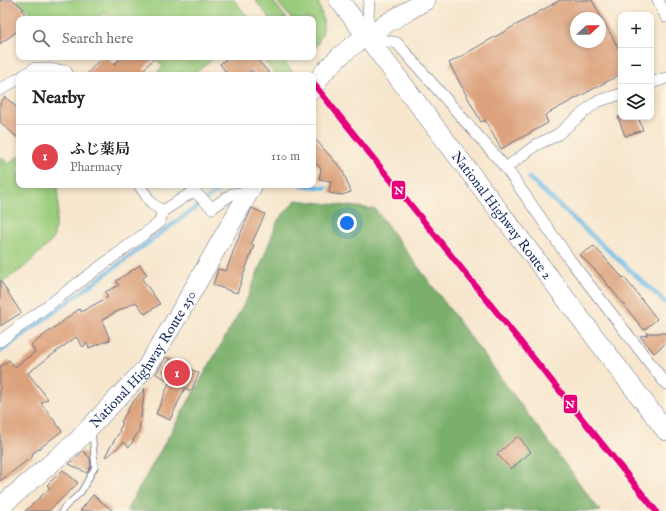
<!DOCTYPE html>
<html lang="en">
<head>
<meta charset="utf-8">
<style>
	body { margin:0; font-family:"IM FELL English","Noto Serif JP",serif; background:#f2f2f2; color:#202124 }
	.controls { position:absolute; right:12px; top:12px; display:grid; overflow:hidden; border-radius:8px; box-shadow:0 2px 6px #0003 }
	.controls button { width:36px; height:36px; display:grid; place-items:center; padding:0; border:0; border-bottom:1px solid #e0e0e0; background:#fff; color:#202124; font:20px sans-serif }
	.compass { position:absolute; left:570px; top:12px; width:36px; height:36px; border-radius:50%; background:#fff; box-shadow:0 2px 6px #0003; rotate:68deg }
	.you { position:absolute; left:347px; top:223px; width:14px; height:14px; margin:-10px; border:3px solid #fff; border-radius:50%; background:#1a73e8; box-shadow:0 0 0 6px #1a73e833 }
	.badge { display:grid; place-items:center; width:26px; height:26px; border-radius:50%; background:#ea580c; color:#fff; font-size:13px; font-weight:700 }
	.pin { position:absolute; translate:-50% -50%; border:2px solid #fff; box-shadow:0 1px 4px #0006 }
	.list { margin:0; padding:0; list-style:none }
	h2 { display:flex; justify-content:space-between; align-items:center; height:52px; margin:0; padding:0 16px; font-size:17px }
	h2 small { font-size:13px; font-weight:400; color:#757577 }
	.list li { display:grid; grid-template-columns:26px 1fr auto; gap:12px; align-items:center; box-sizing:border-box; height:64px; padding:0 16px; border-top:1px solid #e0e0e0 }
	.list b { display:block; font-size:15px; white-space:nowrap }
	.list p { margin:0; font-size:13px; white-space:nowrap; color:#757577 }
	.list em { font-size:13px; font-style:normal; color:#757577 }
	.icon { flex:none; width:22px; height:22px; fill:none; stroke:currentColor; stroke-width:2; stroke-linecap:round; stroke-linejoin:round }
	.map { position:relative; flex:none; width:666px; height:511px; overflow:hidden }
	.search { position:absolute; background:#fff; box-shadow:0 2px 6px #0003; left:16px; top:16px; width:300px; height:44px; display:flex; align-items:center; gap:10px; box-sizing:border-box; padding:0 14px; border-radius:8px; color:#757577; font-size:15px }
	.panel { position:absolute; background:#fff; box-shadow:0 2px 6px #0003; left:16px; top:72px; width:300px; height:116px; border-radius:8px }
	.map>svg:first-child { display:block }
</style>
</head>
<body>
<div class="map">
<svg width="666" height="511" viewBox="0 0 666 511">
	<rect width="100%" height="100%" fill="#fcf5e5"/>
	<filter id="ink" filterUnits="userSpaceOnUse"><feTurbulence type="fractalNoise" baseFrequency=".025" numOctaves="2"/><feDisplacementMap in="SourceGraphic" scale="8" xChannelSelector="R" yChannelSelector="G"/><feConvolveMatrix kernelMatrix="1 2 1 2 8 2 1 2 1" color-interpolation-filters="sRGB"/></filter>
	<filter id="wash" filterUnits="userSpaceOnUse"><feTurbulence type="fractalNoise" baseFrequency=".012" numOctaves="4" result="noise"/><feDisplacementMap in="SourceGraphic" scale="16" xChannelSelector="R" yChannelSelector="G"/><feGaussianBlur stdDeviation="0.9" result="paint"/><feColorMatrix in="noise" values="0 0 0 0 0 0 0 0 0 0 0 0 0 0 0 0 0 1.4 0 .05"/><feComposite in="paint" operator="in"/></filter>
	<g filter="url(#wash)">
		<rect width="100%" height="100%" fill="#f7e6cd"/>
		<path fill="#99cc7c" stroke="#5a7e6d" d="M16 0H234L250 19H111L105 13 100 19H37Z
			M255 0H272L287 19H270Z
			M282 0 318 1C324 22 327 27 315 48L313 45V19H292L278 3Z
			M153 57H216L192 75H155L163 66Z
			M261 57H281L295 75H276Z
			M19 155V185H57L58 187V210L53 240 22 269 0 283V156L9 164Z"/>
		<path fill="#7ab06c" stroke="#4a7065" d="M296 200 375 209 600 511H126L248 297 278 220Z"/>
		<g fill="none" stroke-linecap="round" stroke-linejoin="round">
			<path stroke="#6dbce8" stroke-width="4.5" d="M529 178 666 303
				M301 185 326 188
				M0 352 226 185"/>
		</g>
		<g id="blocks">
			<path fill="#dca27d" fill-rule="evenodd" d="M0 0H13L24 9 22 10 28 19H19V30L0 44Z
				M560 0H592L621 53V74L545 115 548 123 501 149 485 120 481 122 449 63ZM576 18H600V42H576Z
				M102 57H105L114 65 121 57H155L144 69 150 75H86Z
				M229 57H255L271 75H256L252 70 245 75H228L220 64Z
				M5 97 19 109V139L0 122V103Z
				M618 117H638L643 130 625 136Z
				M313 137 342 169 351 192 342 195 329 193 331 181 319 179 321 169 313 160Z
				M252 208 265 214 251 245H254L237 293 213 285 218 269 226 271 236 244Z
				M594 246 623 278 624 277 657 319 644 330 599 274 580 255Z
				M140 265 147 275 142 279 160 304 145 314 136 302 114 313 102 320 110 340 89 348 87 343 83 347 76 337 28 373 48 399 41 403 62 431 32 454 33 456 0 481V367L9 360 15 367 35 352 31 345 79 309 81 312 108 297 105 292 119 285 116 281Z
				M0 280 21 313 0 326Z
				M646 333H666V343L654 353 640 336 648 335Z
				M166 357 199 373 191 391 185 388 170 420 156 414 170 381 156 374Z
				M145 388 139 431 129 447 124 442 107 457 105 456 120 431 119 430 123 423 121 422 131 404Z
				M518 436 531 452 511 469 497 454Z
				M83 451 90 458 91 466 87 473 69 464Z
				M63 470 78 483 49 511H25L50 488 47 485Z
				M93 495 113 511H80Z"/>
		</g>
	</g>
	<g filter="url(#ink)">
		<use href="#blocks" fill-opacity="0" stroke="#686f85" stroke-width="1"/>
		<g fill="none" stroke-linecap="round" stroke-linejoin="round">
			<defs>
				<path id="service" d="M62 511 63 509 81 492 95 467 92 431"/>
				<path id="minor" d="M369 0 367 37 397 43 506 168 570 260 666 384
					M658 0 666 17
					M24 75 35 68 66 71 68 75
					M651 83 666 78
					M0 90 19 78
					M506 168 536 145 557 135 596 102 621 94
					M139 185 152 204 163 211 194 191 212 208 232 194 250 192
					M0 341 159 223 163 211"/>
				<g id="trunk">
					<path id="s1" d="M339 0 666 431"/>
					<path d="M313 89C317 83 320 76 325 71 352 40 392 21 426 0"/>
					<path id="s2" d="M0 507 76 442 146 368 178 316 253 185"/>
				</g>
			</defs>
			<use href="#service" stroke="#686f85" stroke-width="7"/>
			<use href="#minor" stroke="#686f85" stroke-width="12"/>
			<use href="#trunk" stroke="#686f85" stroke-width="20"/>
			<use href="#service" stroke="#fff" stroke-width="5.5"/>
			<use href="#minor" stroke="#fff" stroke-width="11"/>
			<use href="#trunk" stroke="#fff" stroke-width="19"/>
			<defs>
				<path id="rail-1" d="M313 83 656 511"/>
			</defs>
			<use href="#rail-1" stroke="#fcf5e5" stroke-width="9"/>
			<use href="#rail-1" stroke="#e5007d" stroke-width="6"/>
		</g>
	</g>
	<g text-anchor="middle" stroke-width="3.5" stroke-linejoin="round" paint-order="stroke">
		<g font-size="14" fill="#1b2f5e" stroke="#fcf5e5">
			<text dy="5" stroke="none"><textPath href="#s1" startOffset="270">National Highway Route 2</textPath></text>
			<text dy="5" stroke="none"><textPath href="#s2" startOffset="207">National Highway Route 250</textPath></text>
		</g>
	</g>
	<g stroke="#fcf5e5" stroke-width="1.5">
		<rect x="391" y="180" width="15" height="20" rx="4" fill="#e5007d"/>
		<rect x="563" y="394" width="15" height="20" rx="4" fill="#e5007d"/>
	</g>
	<g font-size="11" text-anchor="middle" font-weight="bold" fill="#fff">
		<text x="399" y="194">N</text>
		<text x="570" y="408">N</text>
	</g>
</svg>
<div class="controls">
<button>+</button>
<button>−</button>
<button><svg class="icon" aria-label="layers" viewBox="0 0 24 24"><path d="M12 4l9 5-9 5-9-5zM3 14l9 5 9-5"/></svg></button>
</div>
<svg class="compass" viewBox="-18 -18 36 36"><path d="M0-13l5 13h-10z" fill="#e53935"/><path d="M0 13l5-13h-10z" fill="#757577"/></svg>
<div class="you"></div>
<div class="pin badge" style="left:177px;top:373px;background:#e0444e">1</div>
<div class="search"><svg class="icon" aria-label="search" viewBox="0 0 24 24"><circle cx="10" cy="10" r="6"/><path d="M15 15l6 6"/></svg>Search here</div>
<section class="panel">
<h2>Nearby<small></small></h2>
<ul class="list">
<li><span class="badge" style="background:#e0444e">1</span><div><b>ふじ薬局</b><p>Pharmacy</p></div><em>110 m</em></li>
</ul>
</section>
</div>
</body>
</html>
